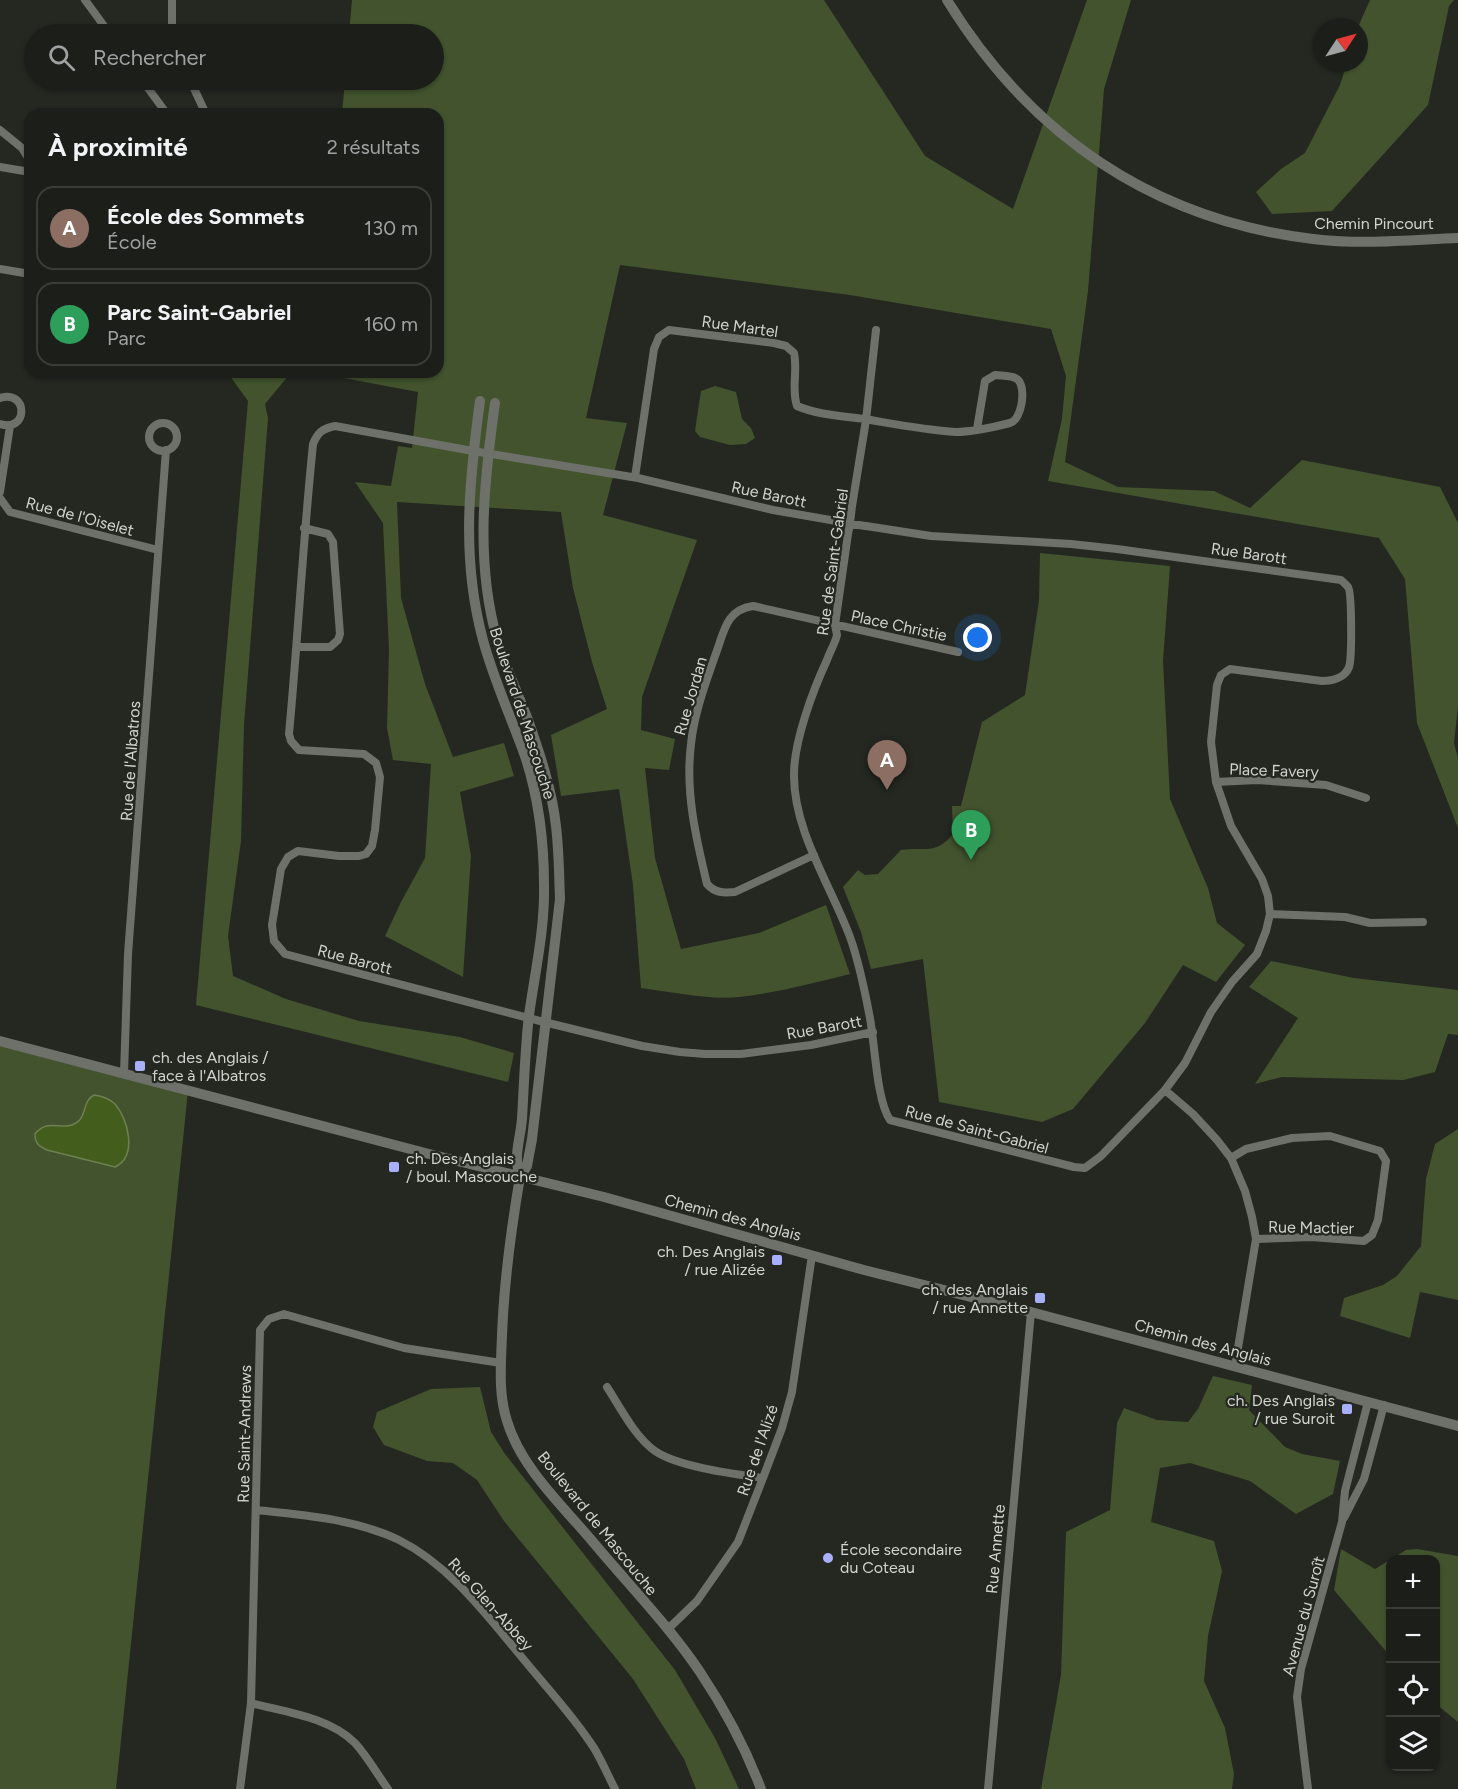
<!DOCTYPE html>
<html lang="fr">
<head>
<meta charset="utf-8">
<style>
	body { margin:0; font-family:Figtree,sans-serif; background:#252722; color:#f1f3f6 }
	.controls { position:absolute; right:18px; bottom:18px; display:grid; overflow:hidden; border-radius:12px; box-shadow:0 2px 4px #0004 }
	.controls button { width:54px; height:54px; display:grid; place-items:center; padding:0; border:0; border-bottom:2px solid #3a3c38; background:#1c1e19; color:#f1f3f6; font:30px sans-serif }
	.compass { position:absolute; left:1314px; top:18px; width:54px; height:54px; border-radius:50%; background:#1c1e19; box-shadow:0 2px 4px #0004; rotate:54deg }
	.you { position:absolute; left:978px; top:638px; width:21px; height:21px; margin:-15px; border:4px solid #fff; border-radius:50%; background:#1a73e8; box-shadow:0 0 0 9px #1a73e833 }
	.badge { display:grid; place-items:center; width:39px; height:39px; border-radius:50%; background:#a8b0fc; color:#fff; font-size:20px; font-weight:700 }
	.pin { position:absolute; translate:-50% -50px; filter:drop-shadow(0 2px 3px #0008) }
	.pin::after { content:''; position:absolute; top:32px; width:21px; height:18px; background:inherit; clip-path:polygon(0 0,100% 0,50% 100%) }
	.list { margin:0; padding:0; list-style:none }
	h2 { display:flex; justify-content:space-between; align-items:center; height:78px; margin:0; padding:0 24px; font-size:26px }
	h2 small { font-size:20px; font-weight:400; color:#a0a2a2 }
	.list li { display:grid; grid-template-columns:39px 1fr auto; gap:18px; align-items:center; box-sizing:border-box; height:84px; margin:0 12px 12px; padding:0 12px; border:2px solid #3a3c38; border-radius:18px }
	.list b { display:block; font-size:22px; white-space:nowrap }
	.list p { margin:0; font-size:20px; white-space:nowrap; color:#a0a2a2 }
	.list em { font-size:20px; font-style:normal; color:#a0a2a2 }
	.icon { flex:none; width:33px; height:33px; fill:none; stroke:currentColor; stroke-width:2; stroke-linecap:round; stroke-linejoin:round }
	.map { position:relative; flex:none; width:1458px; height:1789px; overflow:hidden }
	.search { position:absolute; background:#1c1e19; box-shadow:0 2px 4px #0004; left:24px; top:24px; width:420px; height:66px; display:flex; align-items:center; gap:15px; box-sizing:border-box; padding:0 21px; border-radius:33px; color:#a0a2a2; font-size:22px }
	.panel { position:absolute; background:#1c1e19; box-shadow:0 2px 4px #0004; left:24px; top:108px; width:420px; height:270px; border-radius:18px }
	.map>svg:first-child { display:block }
</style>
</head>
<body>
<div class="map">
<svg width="1458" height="1789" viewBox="0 0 1458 1789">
	<rect width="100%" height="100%" fill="#252821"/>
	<path fill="#42532e" d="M352 0H824L925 156 1013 209 1087 0H1131L1104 89 1088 291 1065 462 1118 487 1214 491 1250 508 1302 460 1440 487 1458 523V706L1454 743 1458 758V828L1417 723 1405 579 1379 538 1048 481 1062 419 1066 376 1051 329 850 295 620 265 586 418 627 423 603 515 697 540 642 697 641 730 675 739 669 770 645 768 655 858 681 949 759 933 826 905 850 974C813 983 776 993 739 997 707 1000 673 992 641 988L633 885 619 789 561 796 551 735 607 709 592 662 573 588 561 512 397 502 401 598 425 684 453 757 504 743 514 776 460 792 471 856 463 977 385 936 401 902 425 858 431 764 393 760 387 728 389 649 383 523 355 482 391 486 398 446 412 448 418 392 312 372H438V114H342L345 80H434V34H349Z
		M1370 0H1454L1449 6 1428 105 1332 211 1272 214 1256 192 1281 169 1305 153 1340 85 1347 63H1359L1358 27Z
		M227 372H308L289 375 265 404 268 418 244 725 241 841 228 936 233 976 286 999 359 1021 460 1037 514 1053 508 1082 196 1005 248 401Z
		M715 386 736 392 742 419 751 428 755 438 746 444 730 445 700 437 695 431 701 391Z
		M1040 553 1170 566 1163 661 1170 799 1208 888 1217 923 1245 945 1216 982 1183 965 1145 1023 1073 1109 1042 1122 939 1102 923 959 871 969 861 932 843 887 858 870 865 875 878 874 901 850C925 846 935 856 953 834L952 806H961L982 722 1025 695 1039 600Z
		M1271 961 1354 978 1458 990V1035L1448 1034 1435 1072 1403 1080 1282 1077 1255 1084 1298 1018 1249 987Z
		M0 1040 188 1091 116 1789H0Z
		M1458 1129V1300L1420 1292 1410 1338 1340 1316 1344 1298 1383 1285 1397 1276 1421 1246 1426 1179 1435 1144Z
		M1213 1376 1252 1385 1249 1410 1285 1447 1302 1454 1340 1461 1333 1494 1296 1514 1250 1481 1190 1463 1160 1468 1151 1522 1214 1541 1222 1571 1208 1636 1204 1681 1225 1728 1234 1774 1232 1789H1041L1061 1675 1066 1532 1110 1510 1117 1423 1124 1408 1157 1420 1188 1422 1198 1409Z
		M480 1387 491 1432 505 1454 675 1670 715 1738 739 1789H696L684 1759 633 1679 504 1521 477 1480 453 1463 427 1461 384 1445 373 1427 377 1412 431 1389Z
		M1341 1549 1375 1569 1406 1550 1417 1549 1458 1556V1722L1436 1704V1560H1390V1656L1334 1590Z"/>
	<path fill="#435d1c" stroke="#6e8051" stroke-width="1.5" d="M94 1095C101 1096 109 1098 115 1104 128 1119 138 1156 115 1167L47 1150C39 1146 35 1144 35 1134 48 1117 62 1132 76 1123 87 1117 82 1101 94 1095Z"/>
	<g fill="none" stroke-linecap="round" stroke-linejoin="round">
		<path stroke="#6d7169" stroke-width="8" d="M85 0 110 34
			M172 0V34
			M142 80 167 114
			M190 80 206 114
			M0 130 22 148 30 161
			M0 167 30 172
			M0 269 30 274
			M0 398C28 389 29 433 0 424
			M149 437a14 14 0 1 1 28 0a14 14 0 1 1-28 0Z
			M635 477 654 349 659 337 669 330 774 343 786 346 794 353C798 371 791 389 797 406 818 415 842 416 864 419 894 424 925 430 956 432 972 432 994 427 1010 423 1022 420 1027 386 1017 379 1012 375 1001 376 995 375L985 381 977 429
			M0 492 10 426
			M0 498 10 512 158 550
			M297 647H330L338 640 340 634 333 542 328 534 304 528
			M1216 782 1257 780 1326 785 1366 798
			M814 855 735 892C723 893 715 893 707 884 696 838 685 792 691 744 694 714 705 685 715 656 724 633 725 610 753 606L958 652
			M1270 914 1345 917 1370 923 1423 922
			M873 1032 811 1045 741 1054H705L680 1052 642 1046 544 1022 285 954 274 941 272 925 281 869 288 857 298 851 339 856H359L366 854 372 846 375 830 380 777 376 763 364 754 299 750 291 741 289 734C298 637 303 541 313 444 318 432 322 429 335 426L473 451 638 478 773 510 865 526H866L931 536 1071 544 1117 549 1341 580C1343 582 1346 584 1348 587 1352 592 1352 659 1349 667 1345 678 1332 681 1322 681L1230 669 1221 675 1217 685 1211 742 1216 782 1231 826 1262 879 1268 896 1270 914 1266 931 1257 954 1232 982 1211 1012 1185 1063 1165 1090 1101 1156 1085 1168 1074 1167 890 1120C876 1100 875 1040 869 1013 864 987 859 962 850 937 831 886 793 830 794 774 794 741 813 690 827 660 830 651 835 644 837 635L835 625 848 534C850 525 851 515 852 506L866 420 876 330
			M124 1074 128 954 166 450
			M1165 1090 1193 1114 1217 1140 1231 1158 1245 1191 1252 1217 1256 1239 1235 1366
			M1231 1158 1246 1149 1292 1138 1330 1136 1380 1151 1386 1161 1378 1220 1372 1235 1364 1241 1311 1237 1256 1239
			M607 1387C620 1407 635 1437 655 1451 678 1467 735 1474 763 1478
			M256 1510C304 1515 355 1519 399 1540 449 1565 485 1613 520 1655 545 1686 573 1715 594 1748 602 1761 608 1776 615 1789
			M1344 1518 1364 1479 1384 1405
			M668 1629 697 1601 738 1542 763 1478 782 1428 792 1392 812 1255
			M251 1703C285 1712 329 1717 355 1743 367 1756 377 1774 388 1789
			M240 1789 251 1703 260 1330 269 1319 284 1314 404 1348 501 1363
			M988 1789 1031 1312
			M1308 1789 1297 1697 1301 1669 1342 1522 1345 1491 1368 1402"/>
		<path stroke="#6d7169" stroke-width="10" d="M947 0C1030 135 1153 220 1313 239 1361 245 1410 240 1458 238
			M480 401C469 482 461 559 483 640 494 681 512 719 526 759 539 800 544 842 544 885 545 929 535 972 529 1015 525 1050 524 1085 522 1119 520 1142 513 1155 520 1177
			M495 403C484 482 475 561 497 639 505 667 518 693 528 720 540 754 552 790 556 826 559 851 559 875 560 899L532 1139 527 1166 520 1177C511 1230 504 1282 502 1335 501 1364 498 1393 507 1421 521 1468 563 1506 593 1542 629 1585 669 1626 700 1672 724 1708 746 1749 761 1789
			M0 1041 429 1154 604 1197 864 1270 1031 1312 1458 1426"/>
	</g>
	<g fill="#a8b0fc" stroke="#252821" stroke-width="2">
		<rect x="134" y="1060" width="12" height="12" rx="3"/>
		<rect x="388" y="1161" width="12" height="12" rx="3"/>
		<rect x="771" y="1254" width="12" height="12" rx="3"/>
		<rect x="1034" y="1292" width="12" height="12" rx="3"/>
		<rect x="1341" y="1403" width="12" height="12" rx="3"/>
		<circle cx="828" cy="1558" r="6"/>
	</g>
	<g text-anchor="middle" stroke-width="4.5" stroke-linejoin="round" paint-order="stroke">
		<g font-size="16" fill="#d1d3ce" stroke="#252821">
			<text x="1374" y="229">Chemin Pincourt</text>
			<text transform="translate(740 326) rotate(8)" y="6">Rue Martel</text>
			<text transform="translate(769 494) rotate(12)" y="6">Rue Barott</text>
			<text transform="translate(80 516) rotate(15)" y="6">Rue de l'Oiselet</text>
			<text transform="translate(1249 553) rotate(8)" y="6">Rue Barott</text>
			<text transform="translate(832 562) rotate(-82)" y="6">Rue de Saint-Gabriel</text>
			<text transform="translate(899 625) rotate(12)" y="6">Place Christie</text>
			<text transform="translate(690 696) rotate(-74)" y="6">Rue Jordan</text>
			<text transform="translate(523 713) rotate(72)" y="6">Boulevard de Mascouche</text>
			<text transform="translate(130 761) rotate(-86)" y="6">Rue de l'Albatros</text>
			<text transform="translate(1274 770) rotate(2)" y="6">Place Favery</text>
			<text transform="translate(355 959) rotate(15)" y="6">Rue Barott</text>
			<text transform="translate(824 1027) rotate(-10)" y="6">Rue Barott</text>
			<text transform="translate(977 1129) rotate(15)" y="6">Rue de Saint-Gabriel</text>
			<text transform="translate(733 1217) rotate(15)" y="6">Chemin des Anglais</text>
			<text transform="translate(1311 1227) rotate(1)" y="6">Rue Mactier</text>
			<text transform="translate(1203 1342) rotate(15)" y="6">Chemin des Anglais</text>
			<text transform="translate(244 1434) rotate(-89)" y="6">Rue Saint-Andrews</text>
			<text transform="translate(757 1450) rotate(-71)" y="6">Rue de l'Alizé</text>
			<text transform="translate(598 1523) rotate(51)" y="6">Boulevard de Mascouche</text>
			<text transform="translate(995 1549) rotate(-85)" y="6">Rue Annette</text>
			<text transform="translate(491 1604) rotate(48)" y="6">Rue Glen-Abbey</text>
			<text transform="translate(1303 1616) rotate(-75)" y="6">Avenue du Suroît</text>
		</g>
		<g font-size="16" fill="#d1d3ce" stroke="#252821" text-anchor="start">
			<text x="152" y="1063">ch. des Anglais /<tspan x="152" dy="18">face à l'Albatros</tspan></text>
			<text x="406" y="1164">ch. Des Anglais<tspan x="406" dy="18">/ boul. Mascouche</tspan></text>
			<text x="765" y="1257" text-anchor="end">ch. Des Anglais<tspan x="765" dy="18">/ rue Alizée</tspan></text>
			<text x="1028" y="1295" text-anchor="end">ch. des Anglais<tspan x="1028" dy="18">/ rue Annette</tspan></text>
			<text x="1335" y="1406" text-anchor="end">ch. Des Anglais<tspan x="1335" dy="18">/ rue Suroit</tspan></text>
			<text x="840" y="1555">École secondaire<tspan x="840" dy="18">du Coteau</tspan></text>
		</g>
	</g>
</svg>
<div class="controls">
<button>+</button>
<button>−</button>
<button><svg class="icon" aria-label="locate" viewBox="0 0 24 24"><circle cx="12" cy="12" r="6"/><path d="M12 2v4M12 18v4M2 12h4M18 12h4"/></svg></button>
<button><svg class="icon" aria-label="layers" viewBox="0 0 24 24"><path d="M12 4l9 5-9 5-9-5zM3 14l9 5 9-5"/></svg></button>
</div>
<svg class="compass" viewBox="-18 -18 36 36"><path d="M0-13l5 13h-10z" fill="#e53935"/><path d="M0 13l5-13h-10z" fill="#a0a2a2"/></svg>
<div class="you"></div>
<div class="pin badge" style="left:887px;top:790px;background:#8d6e63">A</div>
<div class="pin badge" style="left:971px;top:860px;background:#2e9e5b">B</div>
<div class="search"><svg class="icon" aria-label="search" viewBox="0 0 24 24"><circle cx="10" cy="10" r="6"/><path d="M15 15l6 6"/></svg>Rechercher</div>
<section class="panel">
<h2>À proximité<small>2 résultats</small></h2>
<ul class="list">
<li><span class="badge" style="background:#8d6e63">A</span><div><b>École des Sommets</b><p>École</p></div><em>130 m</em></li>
<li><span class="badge" style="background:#2e9e5b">B</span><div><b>Parc Saint-Gabriel</b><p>Parc</p></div><em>160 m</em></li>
</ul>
</section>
</div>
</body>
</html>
